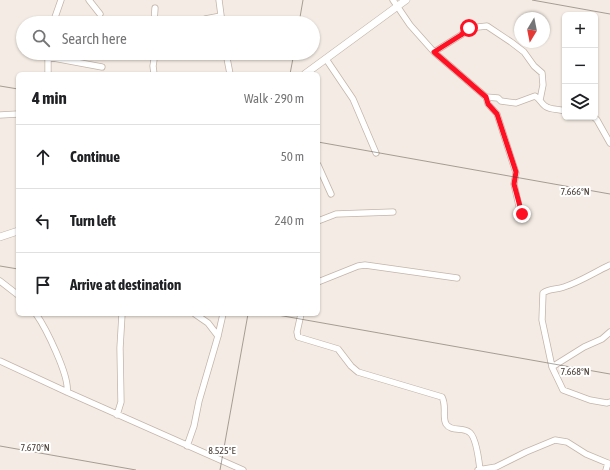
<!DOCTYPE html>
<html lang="en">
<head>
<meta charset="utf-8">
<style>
	body { margin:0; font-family:"Asap Condensed",sans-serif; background:#f2f2f2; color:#202124 }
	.controls { position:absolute; right:12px; top:12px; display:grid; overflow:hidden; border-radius:6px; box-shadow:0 1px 3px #0004 }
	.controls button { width:36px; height:36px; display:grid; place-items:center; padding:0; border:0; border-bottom:1px solid #e0e0e0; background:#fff; color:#202124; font:20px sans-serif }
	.compass { position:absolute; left:514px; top:12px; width:36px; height:36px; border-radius:50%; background:#fff; box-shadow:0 1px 3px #0004; rotate:190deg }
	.stop { position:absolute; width:12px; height:12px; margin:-9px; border:3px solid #ff1123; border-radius:50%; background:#fff }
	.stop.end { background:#ff1123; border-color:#fff; box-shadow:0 1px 4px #0008 }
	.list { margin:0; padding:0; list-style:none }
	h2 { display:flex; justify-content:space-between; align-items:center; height:52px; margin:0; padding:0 16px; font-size:17px }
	h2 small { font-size:13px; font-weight:400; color:#757577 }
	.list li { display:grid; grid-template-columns:26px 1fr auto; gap:12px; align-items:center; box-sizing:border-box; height:64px; padding:0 16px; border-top:1px solid #e0e0e0 }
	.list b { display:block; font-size:15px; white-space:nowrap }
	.list em { font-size:13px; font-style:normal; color:#757577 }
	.icon { flex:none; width:22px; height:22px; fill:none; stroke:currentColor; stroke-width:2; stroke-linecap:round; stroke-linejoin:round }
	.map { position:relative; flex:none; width:610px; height:470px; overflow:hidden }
	.search { position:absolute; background:#fff; box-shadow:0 1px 3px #0004; left:16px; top:16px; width:304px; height:44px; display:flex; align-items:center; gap:10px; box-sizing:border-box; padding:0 14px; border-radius:22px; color:#757577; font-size:15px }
	.panel { position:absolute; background:#fff; box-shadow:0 1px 3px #0004; left:16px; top:72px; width:304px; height:244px; border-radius:6px }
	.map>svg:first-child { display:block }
</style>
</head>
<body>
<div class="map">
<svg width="610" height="470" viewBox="0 0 610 470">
	<rect width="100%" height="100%" fill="#f4ece4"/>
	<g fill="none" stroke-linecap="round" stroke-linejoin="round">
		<defs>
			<path id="minor" d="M89 0 100 14
				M219 0 222 23
				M393 0 410 25 434 52 486 97 498 98 501 101 516 103 535 96C540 99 541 103 545 106 550 110 559 109 565 111
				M53 23 61 0
				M154 23 155 8
				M198 23 205 19 221 16
				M434 52 461 35 469 28 487 26 511 42 524 52 534 66 542 73 543 85 540 100
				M226 53 230 74
				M48 57 102 67
				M326 59 353 99 376 153
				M48 74V53
				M154 74 153 66 155 53
				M486 97 488 104 497 114 516 173 514 184 521 215
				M0 115 18 114
				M594 117 597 120 610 143
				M318 165 331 194
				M318 221 336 214 393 212
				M610 265C595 272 580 282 564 287 556 290 550 288 543 293L542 320 552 367 563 390 590 400 607 403 610 402
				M0 281 18 295
				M318 282 358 266 365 265 457 278
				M36 314C46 328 70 377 67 392
				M195 314 208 323 218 336
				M301 314 297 332 298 337 338 349 351 366 358 372 442 397C447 406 442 417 446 424 451 432 463 427 469 432 476 436 479 461 480 470
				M0 361 67 392 243 470
				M552 367 584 347 602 339 610 332
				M117 415 121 402 120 348 122 314
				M187 446 194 426 199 401 218 336 223 314
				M478 470 496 467 526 452 555 440 567 442 586 454 610 464
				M606 470 608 463"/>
			<path id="tertiary" d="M305 74 406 0
				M0 237 18 231"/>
		</defs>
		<use href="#minor" stroke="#c4b4a9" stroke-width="7"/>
		<use href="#tertiary" stroke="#c4b4a9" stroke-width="8"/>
		<use href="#minor" stroke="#fff" stroke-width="5.5"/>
		<use href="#tertiary" stroke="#fff" stroke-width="7"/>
	</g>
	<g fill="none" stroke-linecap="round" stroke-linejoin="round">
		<path stroke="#ff1123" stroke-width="5" d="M469 28 461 35 434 52 486 97 488 104 497 114 516 172 514 184 522 214"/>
	</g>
	<path fill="none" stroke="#473b33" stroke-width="1" stroke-opacity="0.45" d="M532 0 610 14M299 23 303 0M290 74 294 53M0 86 18 89M318 142 610 194M0 266 18 269M272 314 610 374M0 446 136 470M220 470 248 314"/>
	<g font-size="10" text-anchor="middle" fill="#473b33" stroke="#fff" stroke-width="4" stroke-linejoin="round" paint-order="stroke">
		<text x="575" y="195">7.666°N</text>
		<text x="575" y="375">7.668°N</text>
		<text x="35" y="451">7.670°N</text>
		<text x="222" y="454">8.525°E</text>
	</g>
</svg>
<div class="controls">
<button>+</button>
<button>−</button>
<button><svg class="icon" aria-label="layers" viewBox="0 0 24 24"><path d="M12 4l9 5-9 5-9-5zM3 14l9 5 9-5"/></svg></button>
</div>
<svg class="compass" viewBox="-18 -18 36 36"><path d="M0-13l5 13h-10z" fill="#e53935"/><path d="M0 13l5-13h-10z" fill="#757577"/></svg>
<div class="stop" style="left:469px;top:28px"></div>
<div class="stop end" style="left:522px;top:214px"></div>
<div class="search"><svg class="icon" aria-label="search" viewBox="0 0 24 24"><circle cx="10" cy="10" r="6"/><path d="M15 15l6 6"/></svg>Search here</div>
<section class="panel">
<h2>4 min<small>Walk · 290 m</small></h2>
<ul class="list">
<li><svg class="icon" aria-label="ahead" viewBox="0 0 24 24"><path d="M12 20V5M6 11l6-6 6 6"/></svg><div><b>Continue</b></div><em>50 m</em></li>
<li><svg class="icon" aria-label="left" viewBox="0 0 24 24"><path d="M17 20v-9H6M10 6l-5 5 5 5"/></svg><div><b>Turn left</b></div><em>240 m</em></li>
<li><svg class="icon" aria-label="arrive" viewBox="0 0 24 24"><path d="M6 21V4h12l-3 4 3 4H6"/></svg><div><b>Arrive at destination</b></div></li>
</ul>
</section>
</div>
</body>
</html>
